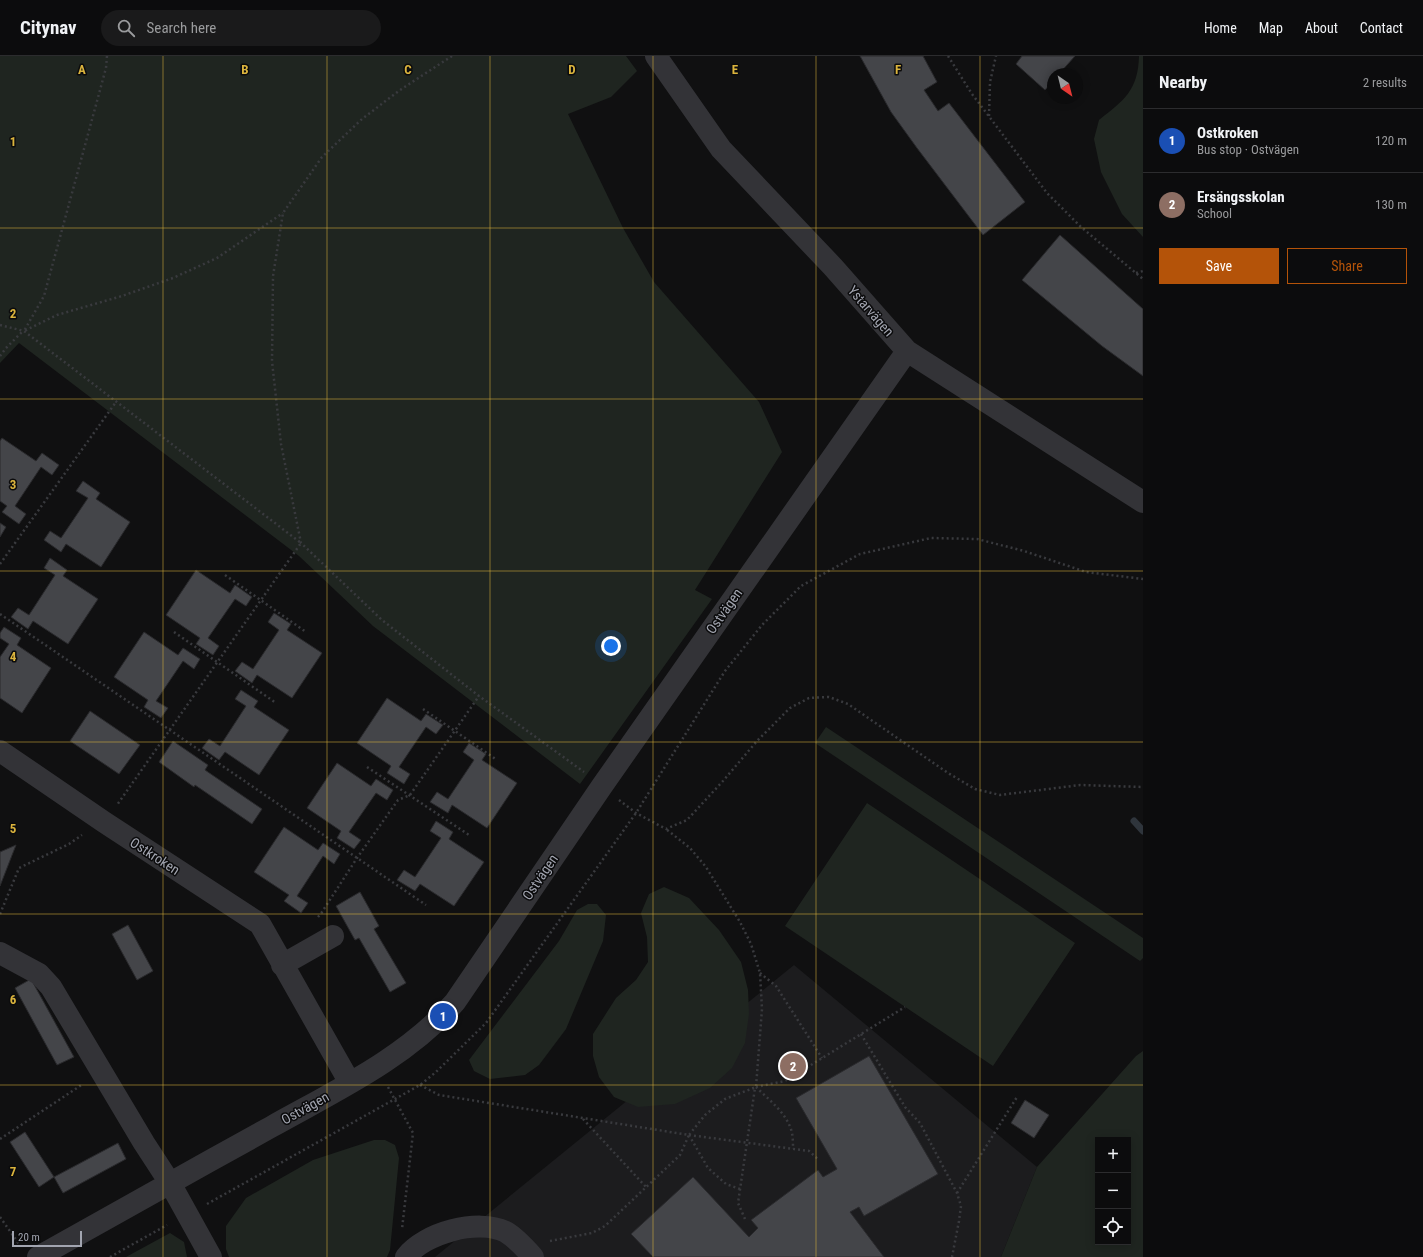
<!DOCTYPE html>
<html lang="en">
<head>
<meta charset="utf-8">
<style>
	body { margin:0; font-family:"Roboto Condensed",sans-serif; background:#1a1a1b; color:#f1f3f6 }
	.controls { position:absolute; right:12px; bottom:12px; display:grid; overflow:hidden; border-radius:0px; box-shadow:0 2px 10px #0003 }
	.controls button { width:36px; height:36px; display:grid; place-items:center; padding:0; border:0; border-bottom:1px solid #2c2c2e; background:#0c0c0d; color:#f1f3f6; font:20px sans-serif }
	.compass { position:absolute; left:1047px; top:12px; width:36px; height:36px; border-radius:50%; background:#0c0c0d; box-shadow:0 2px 10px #0003; rotate:145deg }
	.scale { position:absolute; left:12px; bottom:10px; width:70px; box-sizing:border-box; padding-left:4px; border:2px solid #a2a5b0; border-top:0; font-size:11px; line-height:14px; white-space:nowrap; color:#a2a5b0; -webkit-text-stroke:3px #0b0b0c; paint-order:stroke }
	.you { position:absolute; left:611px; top:590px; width:14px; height:14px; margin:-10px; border:3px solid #fff; border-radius:50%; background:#1a73e8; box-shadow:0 0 0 6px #1a73e833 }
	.badge { display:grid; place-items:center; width:26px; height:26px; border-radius:50%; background:#b45309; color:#fff; font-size:13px; font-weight:700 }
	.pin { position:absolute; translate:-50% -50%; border:2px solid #fff; box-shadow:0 1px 4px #0006 }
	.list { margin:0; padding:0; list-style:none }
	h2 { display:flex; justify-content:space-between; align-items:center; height:52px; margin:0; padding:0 16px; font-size:17px }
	h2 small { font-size:13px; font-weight:400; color:#9a9b9d }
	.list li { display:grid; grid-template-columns:26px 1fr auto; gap:12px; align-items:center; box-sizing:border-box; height:64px; padding:0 16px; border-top:1px solid #2c2c2e }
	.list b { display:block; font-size:15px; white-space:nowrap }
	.list p { margin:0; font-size:13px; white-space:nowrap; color:#9a9b9d }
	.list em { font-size:13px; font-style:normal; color:#9a9b9d }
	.actions { display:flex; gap:8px; padding:12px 16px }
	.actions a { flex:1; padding:9px 0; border:1px solid #b45309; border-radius:0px; text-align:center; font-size:14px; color:#b45309 }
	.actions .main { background:#b45309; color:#fff }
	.icon { flex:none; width:22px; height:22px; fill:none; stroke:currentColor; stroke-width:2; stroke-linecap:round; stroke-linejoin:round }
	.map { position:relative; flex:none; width:1143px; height:1201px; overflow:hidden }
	header { display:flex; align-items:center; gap:24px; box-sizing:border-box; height:56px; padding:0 20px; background:#0c0c0d; border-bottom:1px solid #2c2c2e }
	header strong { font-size:19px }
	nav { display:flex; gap:22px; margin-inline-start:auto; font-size:14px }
	.search { width:280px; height:36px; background:#1a1a1b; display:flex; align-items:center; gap:10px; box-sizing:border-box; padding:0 14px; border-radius:22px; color:#9a9b9d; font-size:15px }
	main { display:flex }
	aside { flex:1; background:#0c0c0d }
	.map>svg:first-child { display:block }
</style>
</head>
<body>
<header>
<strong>Citynav</strong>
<div class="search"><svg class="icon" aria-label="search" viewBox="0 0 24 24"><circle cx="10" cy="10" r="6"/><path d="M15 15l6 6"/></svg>Search here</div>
<nav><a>Home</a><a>Map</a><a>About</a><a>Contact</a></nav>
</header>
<main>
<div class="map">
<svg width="1143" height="1201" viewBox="0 0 1143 1201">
	<rect width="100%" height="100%" fill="#101011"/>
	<path fill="#1c1c1e" d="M794 909 1037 1111 1001 1201H435Z"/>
	<path fill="#1f2520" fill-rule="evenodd" d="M0 0H626L637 15 611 41 568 58 623 172 654 226 759 346 782 396 695 534 712 543 580 728 373 570 299 500 19 287 0 307Z
		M1139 0H1143V181L1122 158 1101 116 1094 83 1099 64C1124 44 1138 35 1139 0Z
		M826 671 1143 882V902L1140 905 815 687Z
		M867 747 1075 887 993 1010 785 870Z
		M664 831 689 842 719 874 741 906 748 934 749 958 745 987 732 1012 710 1032 675 1048 638 1051 614 1041 599 1021 593 1000V978L616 942 636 924 648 906 647 881 641 857 649 838Z
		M588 848H597L606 859 603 885 566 973 539 1009 525 1019 490 1023 474 1015 469 1004 559 885 577 854Z
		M1143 995V1201H1001L1037 1111 1136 1000ZM1098 1084H1128V1186H1098Z
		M374 1084H385L395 1089 399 1102 390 1194 387 1201H229L226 1193V1170L246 1142 313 1104Z
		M170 1177 184 1186 187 1201H126Z"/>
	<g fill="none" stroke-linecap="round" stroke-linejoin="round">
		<path stroke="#2f353c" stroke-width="7" d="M1134 765 1143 775"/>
	</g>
	<path fill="#444549" stroke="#2a2a2d" d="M860 0H923L937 26 924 34 938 55 949 47 1025 146 983 179 917 92 891 56Z
		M1022 0H1075L1059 18H1053V25L1045 34 1016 8Z
		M1060 179 1143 253V320L1102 290 1022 224Z
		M2 382 36 405 42 397 59 409 52 419 41 411 15 450 26 458 19 468 2 456 7 450 0 445V385Z
		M83 425 100 437 96 443 130 466 101 511 66 488 61 496 44 484 50 475 61 482 88 442 76 435Z
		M0 467 6 471 0 481Z
		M50 502 67 514 63 520 98 543 68 588 33 565 28 573 11 561 18 552 29 559 55 519 44 512Z
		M196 514 230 537 235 529 252 541 246 550 235 543 208 582 219 590 213 599 196 588 200 582 166 559Z
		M274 557 291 568 287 574 322 597 292 642 257 619 252 627 235 615 242 606 253 613 279 574 268 566Z
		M4 571 21 582 17 589 51 612 22 657 0 642V601L9 588 0 582V577Z
		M144 576 178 599 183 592 200 603 194 613 183 605 156 645 168 652 161 662 144 651 148 644 114 621Z
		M241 634 258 645 254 651 289 674 259 719 225 696 219 704 202 692 209 683 220 690 246 650 235 643Z
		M387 642 421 665 426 658 443 669 436 678 426 671 399 711 410 718 404 728 387 717 391 710 357 687Z
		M90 655 140 689 119 718 70 685Z
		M173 685 208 709 205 714 262 753 252 768 195 729 194 731 159 706Z
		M469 687 486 698 482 704 517 727 487 772 452 749 448 757 430 746 437 736 448 743 474 704 463 696Z
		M337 707 371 730 376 723 393 734 387 744 376 737 349 776 361 784 354 793 337 782 341 775 307 752Z
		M436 765 453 776 449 783 484 806 454 850 420 828 415 835 397 824 404 814 415 821 441 782 430 775Z
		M284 771 318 794 323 787 340 798 334 808 323 800 297 840 308 847 301 857 284 845 289 839 254 816Z
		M16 789 0 830V796Z
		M360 836 379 870 374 873 406 927 390 936 359 882 355 884 336 850Z
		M128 869 153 915 137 924 112 878Z
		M31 923 74 1001 57 1009 15 932Z
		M869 1000 938 1118 864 1160 859 1151 850 1156 884 1201H653L631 1178 693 1121 749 1181 758 1172 751 1164 818 1114 823 1121 837 1113 796 1042Z
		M1025 1044 1049 1059 1034 1082 1011 1067Z
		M25 1076 54 1121 39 1131 10 1086Z
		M118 1087 126 1103 63 1137 54 1121Z"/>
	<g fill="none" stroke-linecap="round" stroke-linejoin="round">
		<path stroke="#393a3e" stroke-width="2.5" stroke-dasharray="2 3" stroke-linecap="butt" d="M107 0 106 12 44 240 24 275 57 259 122 240 173 222 217 202 283 157
			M452 0 400 34 362 63 322 101 283 157 273 220 272 305 281 388 301 487 382 564 479 640 584 716
			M948 0 972 38 1047 137 1081 171 1143 223
			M989 60 990 26 996 0
			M1136 217 1143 215
			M0 269 24 275 301 487 117 749
			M0 300 6 292 23 275
			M0 508 116 346
			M225 519 306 576
			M0 558 426 849
			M174 576 276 647
			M423 653 497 704
			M367 711 469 779
			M619 744 636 757 666 773 687 764 723 725 757 685 790 652 809 642 829 641 848 648 948 717 975 733 1000 739 1080 729 1143 731
			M0 858 19 812 69 788 82 779
			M318 861 322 856 357 802 398 744 410 739 479 640
			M760 917 776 930 822 1002
			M861 978 905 1051 920 1067 957 1137 961 1150 959 1165 952 1201
			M420 1029 439 1039 689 1079 705 1059 725 1043 756 1031 762 953 760 917 751 888 740 866 706 811 690 792 666 773
			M388 1031 413 1077 402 1173
			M756 1031 785 1025 905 951
			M756 1031C769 1044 788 1058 792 1077 793 1082 793 1088 793 1093
			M583 1063 646 1131
			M689 1079 809 1095 819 1104
			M689 1079 708 1112 726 1128 740 1133
			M0 1083 83 1028
			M957 1137 1017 1041
			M207 1148 420 1029 436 1016 486 967 636 757 725 615 762 569 801 530 860 498 931 482 977 483 1024 495 1086 516 1143 523
			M0 1161 19 1188
			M745 1163 738 1147 755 1032
			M550 1185 592 1177 605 1170 680 1099 689 1079
			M110 1201 167 1169"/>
		<path stroke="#333337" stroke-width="22" d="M656 0 721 93 833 211 907 295 1143 446
			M0 695 104 766 260 868 350 1027
			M0 897 39 918 51 931 144 1087 170 1127 211 1201
			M282 909 333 880
			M38 1201C115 1158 193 1114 271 1071 335 1035 406 1002 455 946L602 730 907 295
			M406 1201C424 1177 478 1162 506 1176 516 1182 525 1192 533 1201"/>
	</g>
	<path fill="none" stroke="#dbb43d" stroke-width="1" stroke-opacity="0.55" d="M163 0V1201M327 0V1201M490 0V1201M653 0V1201M816 0V1201M980 0V1201M0 172H1143M0 343H1143M0 515H1143M0 686H1143M0 858H1143M0 1029H1143"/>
	<g text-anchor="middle" stroke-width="3" stroke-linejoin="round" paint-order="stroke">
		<g font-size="14" fill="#a2a5b0" stroke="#0b0b0c">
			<text transform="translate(871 255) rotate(49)" y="5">Ystarvägen</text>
			<text transform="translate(724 555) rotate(-55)" y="5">Ostvägen</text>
			<text transform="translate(155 800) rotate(33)" y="5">Ostkroken</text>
			<text transform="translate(540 821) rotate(-56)" y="5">Ostvägen</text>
			<text transform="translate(305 1052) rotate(-29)" y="5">Ostvägen</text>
		</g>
	</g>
	<g font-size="13" text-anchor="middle" font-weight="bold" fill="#dbb43d" stroke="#0b0b0c" stroke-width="3" stroke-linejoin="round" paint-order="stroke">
		<text x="82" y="18">A</text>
		<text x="245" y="18">B</text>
		<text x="408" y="18">C</text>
		<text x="572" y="18">D</text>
		<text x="735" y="18">E</text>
		<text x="898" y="18">F</text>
		<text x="13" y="90">1</text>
		<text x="13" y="262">2</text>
		<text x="13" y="433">3</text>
		<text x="13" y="605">4</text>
		<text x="13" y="777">5</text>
		<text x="13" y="948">6</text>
		<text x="13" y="1120">7</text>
	</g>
</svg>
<div class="controls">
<button>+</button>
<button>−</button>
<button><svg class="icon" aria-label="locate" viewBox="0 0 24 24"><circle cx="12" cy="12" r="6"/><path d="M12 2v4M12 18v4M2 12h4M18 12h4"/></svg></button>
</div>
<svg class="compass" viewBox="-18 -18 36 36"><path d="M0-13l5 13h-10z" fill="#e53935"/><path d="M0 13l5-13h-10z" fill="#9a9b9d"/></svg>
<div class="scale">20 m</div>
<div class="you"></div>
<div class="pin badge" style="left:443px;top:960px;background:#1a4fb4">1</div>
<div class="pin badge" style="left:793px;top:1010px;background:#8d6e63">2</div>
</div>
<aside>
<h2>Nearby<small>2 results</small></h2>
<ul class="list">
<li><span class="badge" style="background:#1a4fb4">1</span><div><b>Ostkroken</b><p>Bus stop · Ostvägen</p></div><em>120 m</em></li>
<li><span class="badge" style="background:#8d6e63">2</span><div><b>Ersängsskolan</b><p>School</p></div><em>130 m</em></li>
</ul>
<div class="actions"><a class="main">Save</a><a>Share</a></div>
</aside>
</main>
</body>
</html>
